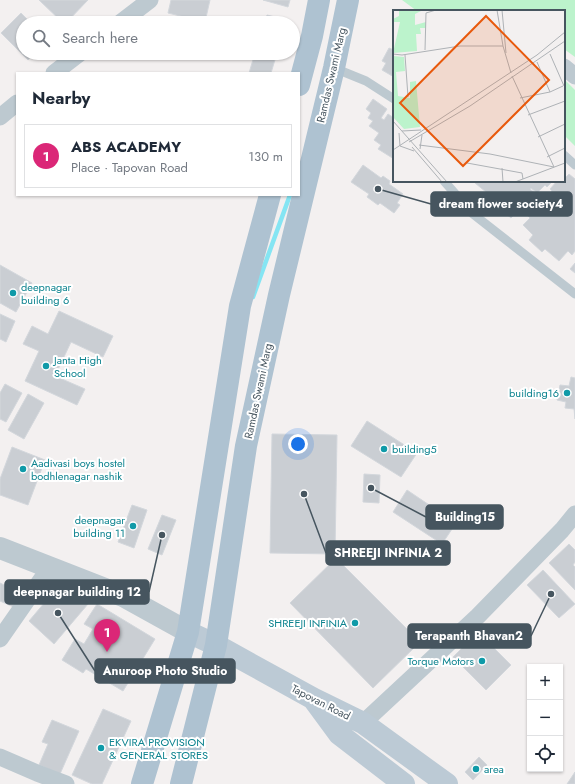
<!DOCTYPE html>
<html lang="en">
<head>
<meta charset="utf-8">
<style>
	body { margin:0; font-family:Jost,sans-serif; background:#f6f6f7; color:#1f2937 }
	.controls { position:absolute; right:12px; bottom:12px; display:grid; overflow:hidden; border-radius:0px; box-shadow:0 1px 3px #0004 }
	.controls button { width:36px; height:36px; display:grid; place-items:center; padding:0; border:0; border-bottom:1px solid #e0e1e3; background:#fff; color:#1f2937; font:20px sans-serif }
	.you { position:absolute; left:298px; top:444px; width:14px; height:14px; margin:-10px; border:3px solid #fff; border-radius:50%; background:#1a73e8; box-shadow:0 0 0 6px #1a73e833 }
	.badge { display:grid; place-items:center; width:26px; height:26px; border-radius:50%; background:#db2777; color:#fff; font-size:13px; font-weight:700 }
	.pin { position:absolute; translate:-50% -33px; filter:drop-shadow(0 1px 2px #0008) }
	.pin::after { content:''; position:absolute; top:21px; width:14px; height:12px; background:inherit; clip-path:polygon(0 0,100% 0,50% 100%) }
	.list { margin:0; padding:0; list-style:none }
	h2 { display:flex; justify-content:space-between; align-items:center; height:52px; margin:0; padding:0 16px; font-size:17px }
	h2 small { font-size:13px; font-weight:400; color:#747a83 }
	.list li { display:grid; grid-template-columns:26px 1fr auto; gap:12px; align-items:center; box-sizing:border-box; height:64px; margin:0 8px 8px; padding:0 8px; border:1px solid #e0e1e3; border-radius:0px }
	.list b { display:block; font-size:15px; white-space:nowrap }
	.list p { margin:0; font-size:13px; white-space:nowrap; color:#747a83 }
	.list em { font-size:13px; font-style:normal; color:#747a83 }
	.icon { flex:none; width:22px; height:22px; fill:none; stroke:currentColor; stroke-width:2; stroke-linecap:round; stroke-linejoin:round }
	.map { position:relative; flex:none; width:575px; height:784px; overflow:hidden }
	.search { position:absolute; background:#fff; box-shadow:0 1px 3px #0004; left:16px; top:16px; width:284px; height:44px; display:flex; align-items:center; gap:10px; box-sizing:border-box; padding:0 14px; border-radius:22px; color:#747a83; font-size:15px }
	.panel { position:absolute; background:#fff; box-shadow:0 1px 3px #0004; left:16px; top:72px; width:284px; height:124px; border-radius:0px }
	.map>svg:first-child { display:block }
</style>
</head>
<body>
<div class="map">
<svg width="575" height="784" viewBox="0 0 575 784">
	<rect width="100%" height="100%" fill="#f3f0f0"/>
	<path fill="#bcf3cc" d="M402 0H575V57L564 49V11H417Z
		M564 79 575 90V146L564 135Z"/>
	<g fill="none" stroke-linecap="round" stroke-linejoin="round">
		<path stroke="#85e5f3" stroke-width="4.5" d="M253 297 290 195"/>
	</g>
	<path fill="#caced3" stroke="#d3d7dc" d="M39 0H88L66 23H63Z
		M171 0H210L205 22 168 13Z
		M263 0H290L288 7Z
		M21 13 31 23H23V53H35L28 60 1 33Z
		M267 15 287 20 286 23H265Z
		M389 48 394 50V77L382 70 386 63 382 61Z
		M255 53H277L271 73H249Z
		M373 99 387 109 381 118 384 120 388 114 394 118V159L378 149 381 145 374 140 379 133 369 126 373 121 368 118 371 113 366 109Z
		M363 165 381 178 383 176 390 181 389 184 403 194 397 203 400 205 394 213 380 203 378 205 367 197 369 194 351 182Z
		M569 174 575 179V251L572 255 568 251 559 261 545 249 542 252 529 240 533 235 523 225 530 218 527 215 531 210 534 211 544 201 549 206 550 204 545 199 552 191 550 189 557 181H564V179Z
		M477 181H553L547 187 545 185 537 193 531 188 530 189 535 193 527 202 530 205 524 212 520 208 511 218 497 206 495 209 481 197 486 192 475 183Z
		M575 263V273L570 269Z
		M0 265 32 283 16 312 0 303Z
		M59 311 113 336 103 357 71 342 55 376 85 389 77 405 25 381 39 351 23 344 32 326 48 334Z
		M0 314 15 321 6 342 0 339Z
		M571 377 575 378V419L574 409 565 408 566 402 557 400 560 385 569 386Z
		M5 384 22 393 6 422 0 419V393Z
		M28 394 44 403 24 439 8 430Z
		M367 421 417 453 401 477 351 446Z
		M272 434 337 435 335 554 270 553Z
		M12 447 45 460 28 505 0 495V479Z
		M364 474 380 475 379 503 363 502Z
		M407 490 456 523 442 544 393 512Z
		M132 505 147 510 134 548 118 542Z
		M162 515 176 520 162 555 148 549Z
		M569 544 575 550V562L573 565 575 567V590L549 563Z
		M336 558 420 642 373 688 290 603Z
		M543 570 575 604 559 618 527 585Z
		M62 582 88 604 54 644 29 621Z
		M0 583 25 595 18 609 0 601Z
		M97 604 155 639 123 691 86 669 83 673 62 660 75 639 84 644 93 629 84 624Z
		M478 632 511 665 486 690 453 657Z
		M103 709 131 721 102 784H92L72 775Z
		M52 720 79 731 60 774 39 765 48 744 42 742Z
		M479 757 487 765 473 780 465 772Z
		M575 772V784H567Z"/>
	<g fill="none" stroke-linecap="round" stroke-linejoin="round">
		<path stroke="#bdc9d0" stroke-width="9" d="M334 68 366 81 394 99
			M564 155 575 165
			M444 181 473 214 575 294"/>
		<path stroke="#bdc9d0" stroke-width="17" d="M120 23 150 0
			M564 67 575 76
			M54 73 80 53
			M0 117 17 103
			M0 639 50 567
			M363 723 478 616 562 530 575 514
			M0 757 37 773 66 784"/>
		<path stroke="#bdc9d0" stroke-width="22" d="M0 548 123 596 188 632"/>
		<path stroke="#bccad5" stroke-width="22" d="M188 632 216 645 314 699 363 723 447 784
			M314 700 339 734 404 784"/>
		<path stroke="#aec2d1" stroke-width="22" d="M299 85 312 36 319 0
			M142 784 188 632 240 306 270 195
			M181 784 216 645 246 446 279 295 334 68 348 0"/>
	</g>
	<g fill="#0f9aa8" stroke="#fff" stroke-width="1.5">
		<circle cx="13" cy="293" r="4"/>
		<circle cx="46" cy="366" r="4"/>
		<circle cx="567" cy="393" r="4"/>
		<circle cx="384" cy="449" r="4"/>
		<circle cx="23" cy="469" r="4"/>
		<circle cx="133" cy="526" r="4"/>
		<circle cx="355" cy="623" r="4"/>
		<circle cx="482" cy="661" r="4"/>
		<circle cx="101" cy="748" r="4"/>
		<circle cx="476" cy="769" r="4"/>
	</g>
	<g text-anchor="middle" stroke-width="4" stroke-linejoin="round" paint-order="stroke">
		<g font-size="11" fill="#46555f" stroke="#fff">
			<text transform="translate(331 75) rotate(-77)" y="4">Ramdas Swami Marg</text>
			<text transform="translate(258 391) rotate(-78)" y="4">Ramdas Swami Marg</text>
			<text transform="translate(321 702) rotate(27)" y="4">Tapovan Road</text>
		</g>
		<g font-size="11" fill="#0d838f" stroke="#fff" text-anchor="start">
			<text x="21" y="291">deepnagar<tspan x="21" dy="13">building 6</tspan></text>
			<text x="54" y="364">Janta High<tspan x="54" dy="13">School</tspan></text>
			<text x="559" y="397" text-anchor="end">building16</text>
			<text x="392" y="453">building5</text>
			<text x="31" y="467">Aadivasi boys hostel<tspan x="31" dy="13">bodhlenagar nashik</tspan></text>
			<text x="125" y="524" text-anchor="end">deepnagar<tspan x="125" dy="13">building 11</tspan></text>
			<text x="347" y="627" text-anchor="end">SHREEJI INFINIA</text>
			<text x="474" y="665" text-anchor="end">Torque Motors</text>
			<text x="109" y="746">EKVIRA PROVISION<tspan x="109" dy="13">&amp; GENERAL STORES</tspan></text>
			<text x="484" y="773">area</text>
		</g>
	</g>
	<g transform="translate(393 10)">
		<rect width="172" height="172" fill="#f3f0f0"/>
		<path d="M6 0 28 1 22 4V15L33 12V18H27L28 24H23L24 41 0 43 7 12H0V9L6 6ZM0 46 11 47 12 61 3 62 5 86 17 88V72L23 71 27 117 11 119 0 107Z" fill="#bcf3cc"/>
		<path fill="none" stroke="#aeb2b6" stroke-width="1" d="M104 0 110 36 118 63M109 0 113 43M32 40 33 3 43 0M0 44 9 45 67 36H110M157 44 171 76M12 45 15 87M144 52 157 82M119 66 161 157M127 88 157 82 170 76M135 105 172 91M0 111 54 172M9 121 28 120M6 123 7 136 21 141M145 127 172 114M16 132 77 96 172 31M26 135 97 144 161 157M19 137 49 172M27 139 29 125M0 140 144 45 172 22M154 147 172 138M74 153 129 163 130 169M109 158 110 172M122 172 172 153"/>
		<path fill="#e8590c" fill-opacity="0.15" stroke="#e8590c" stroke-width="2" d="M93 6 156 70 70 156 7 93Z"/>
		<rect width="172" height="172" fill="none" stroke="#46555f" stroke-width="2"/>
	</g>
	<path fill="none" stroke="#46555f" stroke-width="1.5" d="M378 189L431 204M371 488L426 517M304 494L326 553M162 535L149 592M551 594L531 636M58 613L95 671"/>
	<g fill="#46555f" stroke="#fff" stroke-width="1.5">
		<circle cx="378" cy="189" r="4"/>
		<circle cx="371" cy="488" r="4"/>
		<circle cx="304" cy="494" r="4"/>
		<circle cx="162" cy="535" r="4"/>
		<circle cx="551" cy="594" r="4"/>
		<circle cx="58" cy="613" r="4"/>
	</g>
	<g fill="#46555f" stroke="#46555f" stroke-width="1.5">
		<rect x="431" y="192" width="141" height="24" rx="4"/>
		<rect x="426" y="505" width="77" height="24" rx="4"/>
		<rect x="326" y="541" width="124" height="24" rx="4"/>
		<rect x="5" y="580" width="144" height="24" rx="4"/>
		<rect x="408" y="624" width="123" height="24" rx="4"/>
		<rect x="95" y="659" width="140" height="24" rx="4"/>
	</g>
	<g font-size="12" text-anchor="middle" font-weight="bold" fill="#fff">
		<text x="501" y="208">dream flower society4</text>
		<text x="465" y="521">Building15</text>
		<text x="388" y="557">SHREEJI INFINIA 2</text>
		<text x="77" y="596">deepnagar building 12</text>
		<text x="469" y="640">Terapanth Bhavan2</text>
		<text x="165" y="675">Anuroop Photo Studio</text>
	</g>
</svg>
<div class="controls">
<button>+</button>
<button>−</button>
<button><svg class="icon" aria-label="locate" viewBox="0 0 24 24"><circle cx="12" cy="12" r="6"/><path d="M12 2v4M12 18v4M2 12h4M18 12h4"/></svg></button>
</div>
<div class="you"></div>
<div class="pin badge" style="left:107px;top:652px">1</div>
<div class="search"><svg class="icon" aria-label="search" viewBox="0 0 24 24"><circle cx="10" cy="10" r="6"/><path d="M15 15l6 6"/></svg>Search here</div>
<section class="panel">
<h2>Nearby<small></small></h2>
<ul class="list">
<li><span class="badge">1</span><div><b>ABS ACADEMY</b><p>Place · Tapovan Road</p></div><em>130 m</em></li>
</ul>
</section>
</div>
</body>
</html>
